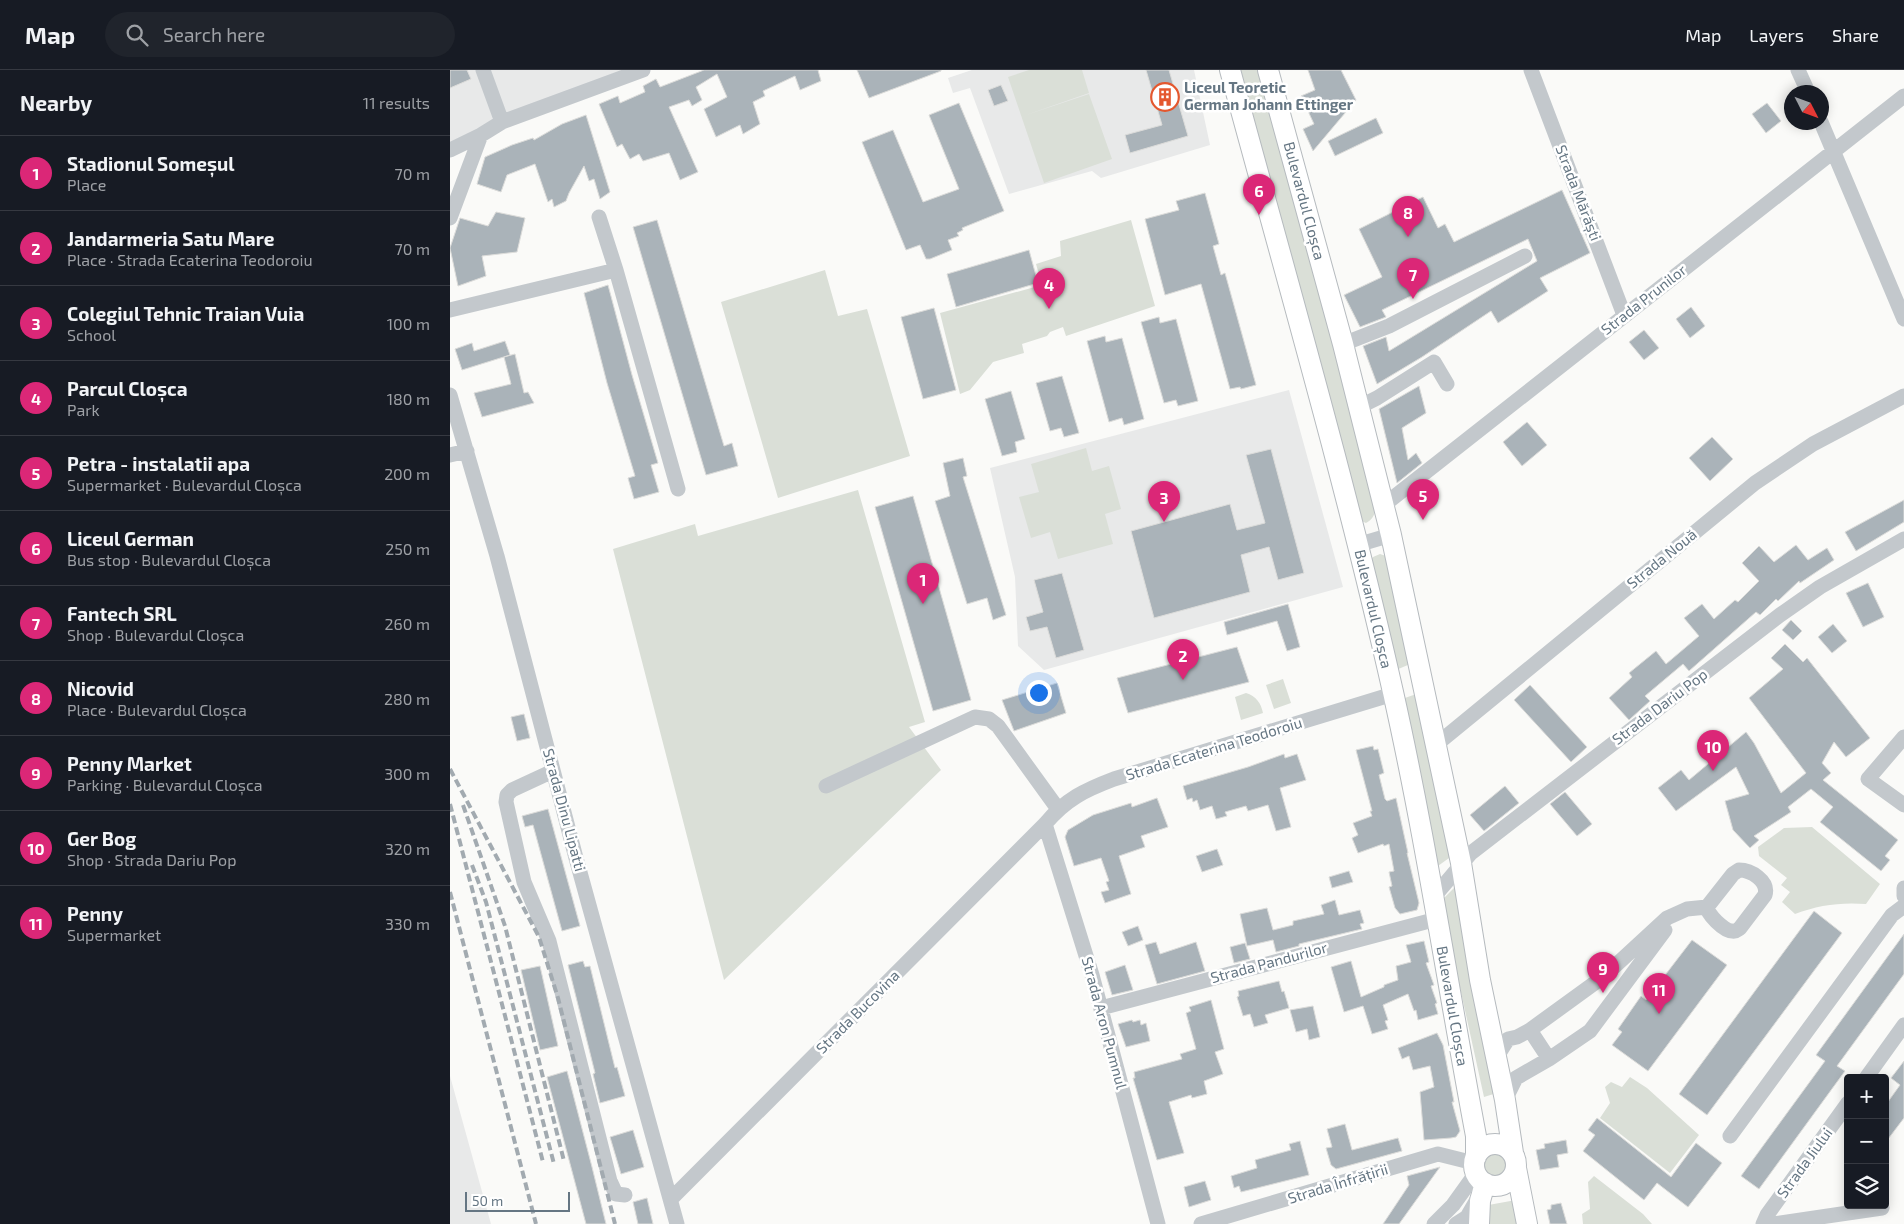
<!DOCTYPE html>
<html lang="en">
<head>
<meta charset="utf-8">
<style>
	body { margin:0; font-family:"Exo 2",sans-serif; background:#20242c; color:#f1f3f6 }
	.controls { position:absolute; right:15px; bottom:15px; display:grid; overflow:hidden; border-radius:5px; box-shadow:0 2px 12px #0003 }
	.controls button { width:45px; height:45px; display:grid; place-items:center; padding:0; border:0; border-bottom:1px solid #363941; background:#171b24; color:#f1f3f6; font:25px sans-serif }
	.compass { position:absolute; left:1334px; top:15px; width:45px; height:45px; border-radius:50%; background:#171b24; box-shadow:0 2px 12px #0003; rotate:132deg }
	.scale { position:absolute; left:15px; bottom:12px; width:105px; box-sizing:border-box; padding-left:5px; border:2px solid #657683; border-top:0; font-size:14px; line-height:18px; white-space:nowrap; color:#657683; -webkit-text-stroke:4px #fff; paint-order:stroke }
	.you { position:absolute; left:588px; top:622px; width:18px; height:18px; margin:-12px; border:4px solid #fff; border-radius:50%; background:#1a73e8; box-shadow:0 0 0 8px #1a73e833 }
	.badge { display:grid; place-items:center; width:32px; height:32px; border-radius:50%; background:#db2777; color:#fff; font-size:16px; font-weight:700 }
	.pin { position:absolute; translate:-50% -41px; filter:drop-shadow(0 1px 2px #0008) }
	.pin::after { content:''; position:absolute; top:26px; width:18px; height:15px; background:inherit; clip-path:polygon(0 0,100% 0,50% 100%) }
	.list { margin:0; padding:0; list-style:none }
	h2 { display:flex; justify-content:space-between; align-items:center; height:65px; margin:0; padding:0 20px; font-size:21px }
	h2 small { font-size:16px; font-weight:400; color:#9ea1a6 }
	.list li { display:grid; grid-template-columns:32px 1fr auto; gap:15px; align-items:center; box-sizing:border-box; height:75px; padding:0 20px; border-top:1px solid #363941 }
	.list b { display:block; font-size:19px; white-space:nowrap }
	.list p { margin:0; font-size:16px; white-space:nowrap; color:#9ea1a6 }
	.list em { font-size:16px; font-style:normal; color:#9ea1a6 }
	.icon { flex:none; width:28px; height:28px; fill:none; stroke:currentColor; stroke-width:2; stroke-linecap:round; stroke-linejoin:round }
	.map { position:relative; flex:none; width:1454px; height:1154px; overflow:hidden }
	header { display:flex; align-items:center; gap:30px; box-sizing:border-box; height:70px; padding:0 25px; background:#171b24; border-bottom:1px solid #363941 }
	header strong { font-size:24px }
	nav { display:flex; gap:28px; margin-inline-start:auto; font-size:18px }
	.search { width:350px; height:45px; background:#20242c; display:flex; align-items:center; gap:12px; box-sizing:border-box; padding:0 18px; border-radius:28px; color:#9ea1a6; font-size:19px }
	main { display:flex }
	aside { flex:1; background:#171b24 }
	.map>svg:first-child { display:block }
</style>
</head>
<body>
<header>
<strong>Map</strong>
<div class="search"><svg class="icon" aria-label="search" viewBox="0 0 24 24"><circle cx="10" cy="10" r="6"/><path d="M15 15l6 6"/></svg>Search here</div>
<nav><a>Map</a><a>Layers</a><a>Share</a></nav>
</header>
<main>
<aside>
<h2>Nearby<small>11 results</small></h2>
<ul class="list">
<li><span class="badge">1</span><div><b>Stadionul Someșul</b><p>Place</p></div><em>70 m</em></li>
<li><span class="badge">2</span><div><b>Jandarmeria Satu Mare</b><p>Place · Strada Ecaterina Teodoroiu</p></div><em>70 m</em></li>
<li><span class="badge">3</span><div><b>Colegiul Tehnic Traian Vuia</b><p>School</p></div><em>100 m</em></li>
<li><span class="badge">4</span><div><b>Parcul Cloșca</b><p>Park</p></div><em>180 m</em></li>
<li><span class="badge">5</span><div><b>Petra - instalatii apa</b><p>Supermarket · Bulevardul Cloșca</p></div><em>200 m</em></li>
<li><span class="badge">6</span><div><b>Liceul German</b><p>Bus stop · Bulevardul Cloșca</p></div><em>250 m</em></li>
<li><span class="badge">7</span><div><b>Fantech SRL</b><p>Shop · Bulevardul Cloșca</p></div><em>260 m</em></li>
<li><span class="badge">8</span><div><b>Nicovid</b><p>Place · Bulevardul Cloșca</p></div><em>280 m</em></li>
<li><span class="badge">9</span><div><b>Penny Market</b><p>Parking · Bulevardul Cloșca</p></div><em>300 m</em></li>
<li><span class="badge">10</span><div><b>Ger Bog</b><p>Shop · Strada Dariu Pop</p></div><em>320 m</em></li>
<li><span class="badge">11</span><div><b>Penny</b><p>Supermarket</p></div><em>330 m</em></li>
</ul>
</aside>
<div class="map">
<svg width="1454" height="1154" viewBox="0 0 1454 1154">
	<rect width="100%" height="100%" fill="#fafaf8"/>
	<path fill="#e8e9e9" d="M0 0H173L0 74Z
		M522 0H744L760 75 651 108 642 101 559 124 520 18 503 23 498 8Z
		M839 320 893 517 594 600 568 576 565 507 540 398Z
		M0 1006 41 1154H0Z"/>
	<path fill="#dadfd7" d="M579 0H632L639 23 576 45 639 24 662 89 594 113 558 7Z
		M788 0H812L926 439C924 446 922 450 916 453L909 450 845 200Z
		M681 150 705 236 616 266 613 257 600 262 597 266 572 274 574 283 543 292 520 320 510 324 490 243 592 215 586 194 611 186 610 171Z
		M375 200 388 246 417 239 460 386 328 428 271 232Z
		M636 378 642 401 659 396 671 439 655 444 663 474 608 489 600 462 581 468 569 427 589 422 581 394Z
		M408 420 475 652 459 657 491 700 274 910 163 479 245 454 248 466Z
		M930 484 939 487 965 592 946 600 919 493 923 487Z
		M833 609 841 633 824 639 816 615Z
		M972 622 1006 783 981 801 952 629Z
		M796 623C806 626 811 633 813 643L791 650 785 627Z
		M1362 757 1430 814 1416 834C1391 832 1368 835 1345 844L1332 832 1340 822 1331 815 1337 808 1309 786 1308 777 1334 758Z
		M1011 811 1050 1022 1034 1027 991 831Z
		M1180 1007 1197 1018 1249 1065 1220 1103 1150 1048 1160 1033 1155 1017 1161 1012 1172 1017Z
		M1029 1094a16 16 0 1 1 32 0a16 16 0 1 1-32 0Z
		M1144 1106 1193 1144 1202 1154H1133L1132 1144 1140 1139 1138 1112Z
		M1066 1130 1070 1154H1036L1033 1136Z"/>
	<path fill="#aab3b9" stroke="#dcdcda" d="M0 0H17L21 9 0 18Z
		M254 0H368L371 11 350 20 345 6 313 21 315 26 303 32 310 54 293 64 290 55 266 67 254 39 277 27 267 4 246 17 252 30 242 36 239 30 219 37 248 102 230 110 219 83 193 91 189 84 180 89 172 74 167 77 149 34 168 26 170 33 195 22 193 16 206 9 210 17Z
		M407 0H491V1L419 28Z
		M696 0H719L738 66 680 83 675 65 712 55Z
		M858 0H891L906 30 863 81 853 59 864 54 851 26 865 20Z
		M551 15 558 31 544 36 538 20Z
		M509 33 554 141 512 158 513 160 507 163 509 166 498 170 502 180 480 189H476L470 175 456 180 412 72 443 60 473 132 509 119 479 45Z
		M1317 33 1331 51 1316 63 1302 44Z
		M136 45 160 122 150 129 144 109 139 111 134 96 119 123 116 131 104 137 102 129 98 132 85 94 57 105 51 122 27 114 35 87 62 75 83 68 84 70 112 54Z
		M926 48 933 63 885 86 878 71Z
		M1112 120 1140 183 1090 208 1098 221 1048 253 1041 241 972 287 927 314 913 276 936 267 939 281 1087 191 1078 169 932 240 936 247 910 257 894 225 932 207 909 159 973 127 988 158 995 154 1004 172Z
		M755 123 769 174 763 176 771 205 775 203 806 315 791 319 790 317 780 319 751 214 715 225 695 149 729 140 726 131Z
		M46 142 75 148 67 182 32 186 36 206 8 216 0 178 10 148 38 156Z
		M207 150 274 376 282 373 288 396 256 405 183 157Z
		M579 180 588 213 506 237 497 204Z
		M158 215 182 305 208 393 201 395 209 422 184 429 178 408 185 406 157 313 134 223Z
		M1241 237 1255 256 1240 268 1226 249Z
		M484 238 506 320 473 329 451 247Z
		M709 247 710 253 726 249 748 331 728 336 726 330 714 333 691 252Z
		M1194 260 1209 278 1194 290 1179 272Z
		M655 266 656 272 672 268 694 349 674 355 672 348 659 352 637 271Z
		M55 271 60 285 12 300 5 279 22 273 24 281Z
		M65 284 74 323 78 322 84 333 32 347 24 323 61 314 54 287Z
		M612 306 629 363 614 367 611 358 600 361 586 313Z
		M969 316 976 343 952 358 958 390 966 383 972 393 947 413 929 339Z
		M561 321 575 369 565 372 567 382 552 386 535 329Z
		M1077 352 1097 375 1072 396 1053 372Z
		M1262 367 1283 389 1260 411 1239 388Z
		M821 379 854 503 828 510 819 477 791 485 800 522 704 548 681 461 780 434 787 460 815 453 796 385Z
		M513 388 517 406 513 407 556 545 543 550 537 528 517 534 485 431 500 426 493 393Z
		M463 426 521 630 483 641 425 437Z
		M1454 430V452L1406 481 1395 462Z
		M1346 475 1358 490 1377 478 1384 490 1350 513 1349 511 1328 531 1326 529 1310 545 1306 542 1239 601 1233 594 1195 626 1200 631 1179 650 1159 628 1182 607 1179 603 1206 581 1216 594 1249 566 1234 548 1252 534 1264 549 1285 530 1288 532 1309 511 1292 493 1309 476 1324 492Z
		M612 503 634 580 606 588 597 557 580 561 576 547 593 542 584 510Z
		M1418 513 1434 547 1413 557 1396 523Z
		M838 534 850 577 837 581 827 551 777 565 774 552Z
		M1341 550 1352 561 1343 570 1332 560Z
		M1383 554 1397 571 1382 583 1368 567Z
		M1335 574 1353 592 1357 588 1420 668 1396 687 1384 672 1372 693 1381 703 1373 710 1448 770 1435 786 1440 790 1431 801 1370 752 1383 737 1361 719 1338 737 1341 742 1304 766 1309 770 1300 778 1283 760 1275 731 1299 724 1286 697 1226 741 1208 718 1231 700 1239 710 1296 662 1304 673 1331 723 1356 703 1299 628 1333 599 1321 588Z
		M787 577 799 612 678 643 667 608Z
		M607 613 616 643 564 661 552 630Z
		M1080 615 1137 677 1121 692 1064 630Z
		M74 644 80 668 67 671 61 647Z
		M923 676 924 680 928 679 934 703 929 705 935 729 937 731 946 728 958 783H957L969 833 967 840 950 844 945 838 939 817 942 816 939 802 944 801 939 774 934 776 933 774 908 783 902 768 908 765 903 753 922 746 920 741H922L906 680Z
		M834 684 835 688 847 684 856 710 830 718 841 757 826 761 818 735 798 741 796 736 775 742 777 746 766 749 762 736 750 740 747 730 743 732 742 728 737 730 733 716 798 697Z
		M1055 716 1069 733 1034 761 1020 745Z
		M1115 722 1142 754 1127 766 1100 734Z
		M707 728 718 757 691 766 695 777 669 786 681 824 655 833 651 822 659 820 656 812 659 811 651 788 624 796 615 767 618 760 643 745 681 733 682 737Z
		M98 739 130 856 112 861 83 755 75 757 72 746Z
		M767 779 773 795 752 802 746 786Z
		M899 801 903 812 882 818 879 807Z
		M885 830 889 845 910 840 914 853 910 854 912 859 849 874V876L826 882 823 870 797 876 790 844 817 838 823 860 843 855V851L874 844 871 835Z
		M1364 841 1392 863 1257 1045 1229 1024Z
		M688 856 693 870 678 876 672 862Z
		M1454 864V904L1387 996 1395 1001 1309 1119 1291 1106 1375 991 1366 985Z
		M1242 870 1277 895 1198 1001 1162 975 1172 962 1168 959 1191 926 1196 930Z
		M974 871 979 892 976 893 984 915 981 916 987 933 985 934 988 944 968 950 966 940 964 941 958 924 933 935 938 950 935 951 938 959 922 964 913 936 894 942 881 897 901 891 911 927 934 917V915L948 910 946 896 961 892 956 875Z
		M706 872 710 884 746 872 755 901 707 914 695 875Z
		M795 873 800 889 784 893 780 877Z
		M133 891 135 897 140 896 165 998 167 997 175 1026 150 1033 143 1004 145 1003 118 895Z
		M675 895 683 920 662 925 655 902Z
		M90 896 108 976 90 980 71 900Z
		M829 911 832 922 834 921 839 938 815 945 818 953 804 957 800 944 793 946 787 927 789 926 788 921Z
		M761 930 774 979 765 982 773 1004 754 1011 757 1024 742 1028 741 1025 719 1032 734 1083 707 1090 683 1008H685L684 1002 732 989 730 984 746 979 736 943 741 941 739 937Z
		M863 936 870 967 859 970 857 959 846 962 840 940Z
		M682 950 683 952 690 950 691 955 696 953 700 971 676 977 668 954Z
		M987 963 993 975 1004 1032H1002L1010 1061 1006 1067 1001 1068 974 1070 970 1022 984 1017 980 996 963 1000 959 986 952 989 948 978Z
		M1454 991V1048L1435 1073V1036L1450 1015 1441 1008Z
		M117 1001 142 1097 156 1154H136L97 1007Z
		M1147 1048 1221 1107 1246 1073 1272 1093 1238 1137 1207 1113 1194 1130 1133 1081 1145 1065 1138 1060Z
		M895 1054 902 1080 948 1068 952 1081 886 1099 881 1095 876 1078 882 1077 877 1059Z
		M183 1060 194 1097 171 1104 160 1067Z
		M1116 1070 1118 1083 1107 1085 1109 1097 1090 1100 1086 1080 1095 1078 1094 1074Z
		M850 1071 859 1105 791 1122 789 1116 784 1118 781 1106 807 1098 805 1090 841 1080 839 1074Z
		M990 1097 949 1154H933L959 1115 957 1106Z
		M755 1111 761 1130 739 1137 734 1117Z
		M197 1128 203 1154H188L183 1132Z
		M1111 1133 1117 1154H1100L1097 1140 1101 1139V1135Z"/>
	<g fill="none" stroke-linecap="round" stroke-linejoin="round">
		<defs>
			<path id="major" d="M780 0C836 207 896 413 943 622 976 769 998 918 1026 1066V1087
				M818 0 893 274 941 465 1011 793 1030 910 1055 1030 1063 1083
				M1024 1095a21 21 0 1 1 42 0a21 21 0 1 1-42 0Z
				M1066 1098 1077 1154
				M1029 1154 1030 1131 1035 1113"/>
		</defs>
		<use href="#major" stroke="#b5babe" stroke-width="22"/>
		<path stroke="#c3c8cc" stroke-width="15" d="M33 0 52 52
			M1081 0 1174 245
			M1348 0 1358 22
			M1371 52 1454 249
			M0 80 31 65 52 52 193 0
			M149 147 166 200
			M0 148 31 65
			M0 240 166 200 228 419
			M893 274 939 256 1075 186
			M0 325 47 486 126 788 227 1154
			M909 337 927 328 984 292 997 314
			M0 385 17 381
			M934 435 1454 26
			M907 475 941 465
			M1454 667 1418 709 1454 735
			M987 674 1305 413 1363 374 1454 326
			M103 701 62 720 57 725 56 732 74 812 99 871 160 1111 166 1124 175 1125
			M376 716 525 647 539 649 548 656 608 739
			M595 754 642 905 708 1154
			M1289 800C1301 800 1319 811 1315 825L1290 858C1287 860 1286 862 1282 861 1274 861 1257 844 1257 837L1283 804Z
			M1454 818V826
			M983 828 1021 783 1330 545 1370 517 1454 469
			M651 938 987 849
			M1080 960 1099 989
			M1046 988 1058 969 1067 967 1080 960 1153 907 1217 848 1237 839 1257 837
			M1416 1008 1454 955
			M1055 1030 1066 1008 1099 989 1140 961 1215 860
			M1280 1066 1442 845 1454 836
			M221 1129 595 754C616 729 635 720 664 709L943 624
			M751 1154 988 1084 1024 1093
			M984 1154 1003 1135 1026 1103
			M1006 1154 1017 1147 1028 1128
			M1313 1154 1317 1145 1398 1033
			M1323 1154 1432 1138"/>
		<use href="#major" stroke="#fff" stroke-width="20"/>
		<path stroke="#a2aab0" stroke-width="4" stroke-dasharray="8 4" stroke-linecap="butt" d="M0 699 89 867 108 928 165 1154
			M0 734 93 1092
			M13 735 55 856 114 1091
			M22 795 36 832 104 1094
			M0 822 86 1154"/>
	</g>
	<defs>
		<symbol id="building-ring" viewBox="-11 -11 22 22"><circle r="9.5" fill="#fff" stroke="#e4572e" stroke-width="1.5"/><path d="M-4-6H4V6H1V3H-1V6H-4ZM-2.5-4.3h1.7v1.8h-1.7ZM.8-4.3h1.7v1.8H.8ZM-2.5-1h1.7V.8h-1.7ZM.8-1h1.7V.8H.8Z" fill="#e4572e"/></symbol>
	</defs>
	<g fill-rule="evenodd">
		<use href="#building-ring" x="699" y="11" width="32" height="32"/>
	</g>
	<g text-anchor="middle" stroke-width="5" stroke-linejoin="round" paint-order="stroke">
		<g font-size="15" font-weight="bold" fill="#657683" stroke="#fff" text-anchor="start">
			<text x="734" y="23">Liceul Teoretic<tspan x="734" dy="17">German Johann Ettinger</tspan></text>
		</g>
		<g font-size="15" fill="#657683" stroke="#fff">
			<text transform="translate(1128 123) rotate(69)" y="5">Strada Mărăști</text>
			<text transform="translate(854 131) rotate(75)" y="5">Bulevardul Cloșca</text>
			<text transform="translate(1194 230) rotate(-38)" y="5">Strada Prunilor</text>
			<text transform="translate(1212 489) rotate(-39)" y="5">Strada Nouă</text>
			<text transform="translate(923 539) rotate(77)" y="5">Bulevardul Cloșca</text>
			<text transform="translate(1210 637) rotate(-37)" y="5">Strada Dariu Pop</text>
			<text transform="translate(764 679) rotate(-17)" y="5">Strada Ecaterina Teodoroiu</text>
			<text transform="translate(114 740) rotate(75)" y="5">Strada Dinu Lipatti</text>
			<text transform="translate(819 893) rotate(-15)" y="5">Strada Pandurilor</text>
			<text transform="translate(1002 936) rotate(80)" y="5">Bulevardul Cloșca</text>
			<text transform="translate(408 942) rotate(-45)" y="5">Strada Bucovina</text>
			<text transform="translate(654 953) rotate(75)" y="5">Strada Aron Pumnul</text>
			<text transform="translate(1355 1093) rotate(-54)" y="5">Strada Jiului</text>
			<text transform="translate(888 1114) rotate(-17)" y="5">Strada Înfrățirii</text>
		</g>
	</g>
</svg>
<div class="controls">
<button>+</button>
<button>−</button>
<button><svg class="icon" aria-label="layers" viewBox="0 0 24 24"><path d="M12 4l9 5-9 5-9-5zM3 14l9 5 9-5"/></svg></button>
</div>
<svg class="compass" viewBox="-18 -18 36 36"><path d="M0-13l5 13h-10z" fill="#e53935"/><path d="M0 13l5-13h-10z" fill="#9ea1a6"/></svg>
<div class="scale">50 m</div>
<div class="you"></div>
<div class="pin badge" style="left:473px;top:534px">1</div>
<div class="pin badge" style="left:733px;top:610px">2</div>
<div class="pin badge" style="left:714px;top:452px">3</div>
<div class="pin badge" style="left:599px;top:239px">4</div>
<div class="pin badge" style="left:973px;top:450px">5</div>
<div class="pin badge" style="left:809px;top:145px">6</div>
<div class="pin badge" style="left:963px;top:229px">7</div>
<div class="pin badge" style="left:958px;top:167px">8</div>
<div class="pin badge" style="left:1153px;top:923px">9</div>
<div class="pin badge" style="left:1263px;top:701px">10</div>
<div class="pin badge" style="left:1209px;top:944px">11</div>
</div>
</main>
</body>
</html>
